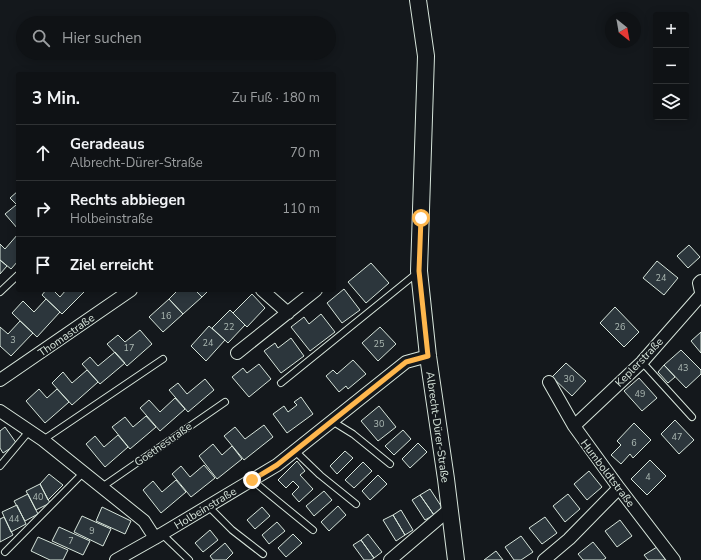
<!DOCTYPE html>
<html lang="de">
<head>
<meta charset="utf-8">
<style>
	body { margin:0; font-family:"Nunito Sans",sans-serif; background:#1d2022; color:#f1f3f6 }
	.controls { position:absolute; right:12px; top:12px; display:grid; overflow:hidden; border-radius:4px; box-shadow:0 2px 10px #0003 }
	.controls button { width:36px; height:36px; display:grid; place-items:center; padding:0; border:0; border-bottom:1px solid #2f3234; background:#0f1215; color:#f1f3f6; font:20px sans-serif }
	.compass { position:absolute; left:605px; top:12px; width:36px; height:36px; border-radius:50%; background:#0f1215; box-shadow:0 2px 10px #0003; rotate:149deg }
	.stop { position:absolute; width:12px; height:12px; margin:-9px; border:3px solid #ffb74d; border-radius:50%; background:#fff }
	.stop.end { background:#ffb74d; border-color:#fff; box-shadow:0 1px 4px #0008 }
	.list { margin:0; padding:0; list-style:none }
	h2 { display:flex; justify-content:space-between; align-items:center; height:52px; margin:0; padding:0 16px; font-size:17px }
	h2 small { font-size:13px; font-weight:400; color:#9b9ea0 }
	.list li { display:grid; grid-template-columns:26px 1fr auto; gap:12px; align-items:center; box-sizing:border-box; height:56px; padding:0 16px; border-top:1px solid #2f3234 }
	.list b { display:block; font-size:15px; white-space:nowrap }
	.list p { margin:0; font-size:13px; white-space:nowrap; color:#9b9ea0 }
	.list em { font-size:13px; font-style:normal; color:#9b9ea0 }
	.icon { flex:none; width:22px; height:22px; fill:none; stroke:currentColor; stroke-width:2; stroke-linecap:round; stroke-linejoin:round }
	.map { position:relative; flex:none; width:701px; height:560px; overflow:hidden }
	.search { position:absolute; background:#0f1215; box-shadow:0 2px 10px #0003; left:16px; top:16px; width:320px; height:44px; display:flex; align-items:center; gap:10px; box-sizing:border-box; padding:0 14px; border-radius:22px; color:#9b9ea0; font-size:15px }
	.panel { position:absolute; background:#0f1215; box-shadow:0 2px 10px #0003; left:16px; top:72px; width:320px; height:220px; border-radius:4px }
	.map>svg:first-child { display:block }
</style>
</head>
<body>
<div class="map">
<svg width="701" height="560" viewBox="0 0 701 560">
	<rect width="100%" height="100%" fill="#14181c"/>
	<path fill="#2c363c" stroke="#d8e6dc" d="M18 191V206L10 198Z
		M16 205 18 206V229L5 214Z
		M18 234V261L11 269 0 260V244L5 249Z
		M689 245 700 257 688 268 677 256Z
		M0 260 7 266 0 274Z
		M657 261 678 278 664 295 643 278Z
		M371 263 389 283 366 303 348 282Z
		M344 289 360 310 342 323 327 303Z
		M46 290H53L60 297 66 290H82L84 292 62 314 42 295Z
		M178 290H195L202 297 183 314 169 299Z
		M195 290H209L202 297Z
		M252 294 265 308 247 327 233 313Z
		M46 299 60 312 37 337 12 313 23 301 34 312Z
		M169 299 183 314 163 332 149 317Z
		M615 307 639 332 624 347 600 323Z
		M230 310 245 325 228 343 212 328Z
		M321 314 335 332 310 351 291 327 304 317 309 324Z
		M20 321 33 333 11 356 0 346V327L8 334Z
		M209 326 225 340 206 361 191 346Z
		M380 327 396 344 378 361 362 343Z
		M140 330 152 344 127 366 107 344 118 335 125 342Z
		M701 332V353L691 341Z
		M291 338 304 356 281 373 264 351 275 343 278 348Z
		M681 350 701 370V374L686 388 664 365Z
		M115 352 125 363 100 384 82 364 90 357 98 366Z
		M353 360 366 374 348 389 346 386 339 392 326 376 333 370 337 374Z
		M566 363 586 381 572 396 552 377Z
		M259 364 271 379 249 397 232 377 243 368 247 373Z
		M664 365 675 377 668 383 658 372Z
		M87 370 98 382 72 405 52 383 63 372 72 383Z
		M639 378 657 398 642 411 624 391Z
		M205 379 214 390 188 412 169 390 178 383 187 394Z
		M39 389 47 398 57 389 69 402 45 423 26 401Z
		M301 397 313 414 287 433 273 414 284 406 288 412 297 405 294 402Z
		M175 398 185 409 160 431 140 408 149 400 160 412Z
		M379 406 396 427 378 441 361 421Z
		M146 416 156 427 130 449 112 427 125 417 133 427Z
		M675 420 694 440 679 454 661 434Z
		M634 423 651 440 633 458 630 454 621 464 611 455 621 445 617 441Z
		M264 425 273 437 244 460 224 436 235 427 245 439Z
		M5 427 17 444 3 453 0 448V431Z
		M403 430 411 439 394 455 385 446Z
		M118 435 128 447 105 467 86 444 95 436 104 447Z
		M418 443 427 452 410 468 402 459Z
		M213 444 222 455 232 446 242 459 217 479 199 456Z
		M345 451 353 458 337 474 330 466Z
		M650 460 666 476 647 495 631 479Z
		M297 461 305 471 300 475 313 489 299 502 292 494 299 487 293 481 286 488 278 480Z
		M363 462 372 471 354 488 345 480Z
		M204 465 215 478 191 497 172 474 181 466 190 477Z
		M589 471 602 487 587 500 574 484Z
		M49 474 63 485 48 500 40 484Z
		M378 475 387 484 370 500 362 491Z
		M176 480 186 492 161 513 143 490 153 481 162 492Z
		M40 484 50 503 36 510 26 491Z
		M430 489 443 509 434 515 420 495Z
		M324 491 332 500 314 516 306 506Z
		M28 494 38 514 25 521 14 501Z
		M568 494 580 509 565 522 553 506Z
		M420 495 434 515 425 520 412 500Z
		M17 505 26 524 11 532 2 512Z
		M338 506 346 515 329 531 321 522Z
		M102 507 131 521 125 534 96 521Z
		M262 507 270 516 255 529 247 520Z
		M401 510 413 530 405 535 393 515Z
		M393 515 405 535 396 541 383 520Z
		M82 516 111 529 103 546 74 532Z
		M4 517 13 535 0 542V519Z
		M545 517 557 533 542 544 529 528Z
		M620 520 632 536 617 547 605 531Z
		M277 522 285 531 269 544 262 535Z
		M59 527 90 541 83 555 52 541Z
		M210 530 218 540 203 552 195 543Z
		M293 534 302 543 286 557 278 548Z
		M368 534 382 552 374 558 361 540Z
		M521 536 533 552 521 560H514L505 547Z
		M38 537 68 550 63 560H50L31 551Z
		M361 540 374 558 371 560H364L353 545Z
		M593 542 606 558 603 560H583L578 554Z
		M225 543 233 553 226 560H213L210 556Z
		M657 547 666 560H648L644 555Z
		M496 551 503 560H484Z"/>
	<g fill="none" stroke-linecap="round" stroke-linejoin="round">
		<defs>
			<path id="lane" d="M0 292 18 275
				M642 362 692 417
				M281 383 417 273
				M332 421 353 434 390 464
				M43 440 163 359
				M295 451 320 475 356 504
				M0 466 30 430
				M252 480 313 530
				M102 487 225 402
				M208 506 232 530 263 554
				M162 534 189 560
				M5 552 84 472"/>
			<path id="street" d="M701 281 699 283 701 292
				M262 290 288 313
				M237 353 316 290
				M0 380 131 290
				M549 382 574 426 619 488 674 560
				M0 411 43 440 144 521 155 538
				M574 426 642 362 701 295
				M116 560 155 538 277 465 406 362 428 356
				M390 560 450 509
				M544 560 569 539 619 488"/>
			<path id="secondary" d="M418 0 426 56 419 271 428 356 446 479 456 560"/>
		</defs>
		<use href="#lane" stroke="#d8e6dc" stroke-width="8"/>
		<use href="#street" stroke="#d8e6dc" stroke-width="14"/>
		<use href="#secondary" stroke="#d8e6dc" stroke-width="18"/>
		<use href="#lane" stroke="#14181c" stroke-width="6"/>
		<use href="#street" stroke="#14181c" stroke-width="12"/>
		<use href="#secondary" stroke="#14181c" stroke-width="16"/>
	</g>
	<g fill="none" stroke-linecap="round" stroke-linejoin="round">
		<path stroke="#ffb74d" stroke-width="5" d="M252 480 277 465 406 362 428 356 419 271 421 218"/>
	</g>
	<g text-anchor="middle" stroke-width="3" stroke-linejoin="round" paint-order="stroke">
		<g font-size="9" fill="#adbab4">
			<text x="661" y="281">24</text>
			<text x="166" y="319">16</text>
			<text x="229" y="330">22</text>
			<text x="620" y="330">26</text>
			<text x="13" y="343">3</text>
			<text x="208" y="346">24</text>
			<text x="379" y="347">25</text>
			<text x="129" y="351">17</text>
			<text x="683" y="371">43</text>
			<text x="569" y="382">30</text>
			<text x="640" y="397">49</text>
			<text x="379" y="427">30</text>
			<text x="677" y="440">47</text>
			<text x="634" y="446">6</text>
			<text x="648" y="480">4</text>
			<text x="38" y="500">40</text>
			<text x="14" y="522">44</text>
			<text x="92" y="534">9</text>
			<text x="71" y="544">7</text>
		</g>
		<g font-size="11" fill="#d8e6dc" stroke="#14181c">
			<text transform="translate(66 335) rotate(-35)" y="4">Thomastraße</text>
			<text transform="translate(639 362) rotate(-46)" y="4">Keplerstraße</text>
			<text transform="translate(438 427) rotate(82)" y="4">Albrecht-Dürer-Straße</text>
			<text transform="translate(163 444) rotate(-35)" y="4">Goethestraße</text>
			<text transform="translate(608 473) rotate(53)" y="4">Humboldtstraße</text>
			<text transform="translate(205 508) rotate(-31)" y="4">Holbeinstraße</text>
		</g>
	</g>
</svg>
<div class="controls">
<button>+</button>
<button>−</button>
<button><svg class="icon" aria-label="layers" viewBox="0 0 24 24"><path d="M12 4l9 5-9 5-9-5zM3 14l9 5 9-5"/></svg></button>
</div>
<svg class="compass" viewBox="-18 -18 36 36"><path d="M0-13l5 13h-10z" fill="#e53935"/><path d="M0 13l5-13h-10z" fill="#9b9ea0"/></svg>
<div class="stop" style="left:421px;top:218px"></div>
<div class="stop end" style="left:252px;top:480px"></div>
<div class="search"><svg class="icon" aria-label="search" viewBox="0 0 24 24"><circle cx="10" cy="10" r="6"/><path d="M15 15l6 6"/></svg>Hier suchen</div>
<section class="panel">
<h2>3 Min.<small>Zu Fuß · 180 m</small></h2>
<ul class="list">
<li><svg class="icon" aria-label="ahead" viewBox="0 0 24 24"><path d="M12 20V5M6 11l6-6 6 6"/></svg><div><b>Geradeaus</b><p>Albrecht-Dürer-Straße</p></div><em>70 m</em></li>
<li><svg class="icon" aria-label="right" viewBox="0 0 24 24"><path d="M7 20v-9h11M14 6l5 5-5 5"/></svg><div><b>Rechts abbiegen</b><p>Holbeinstraße</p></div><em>110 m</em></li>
<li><svg class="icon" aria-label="arrive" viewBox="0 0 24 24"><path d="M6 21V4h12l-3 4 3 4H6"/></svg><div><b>Ziel erreicht</b></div></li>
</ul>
</section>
</div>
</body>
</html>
